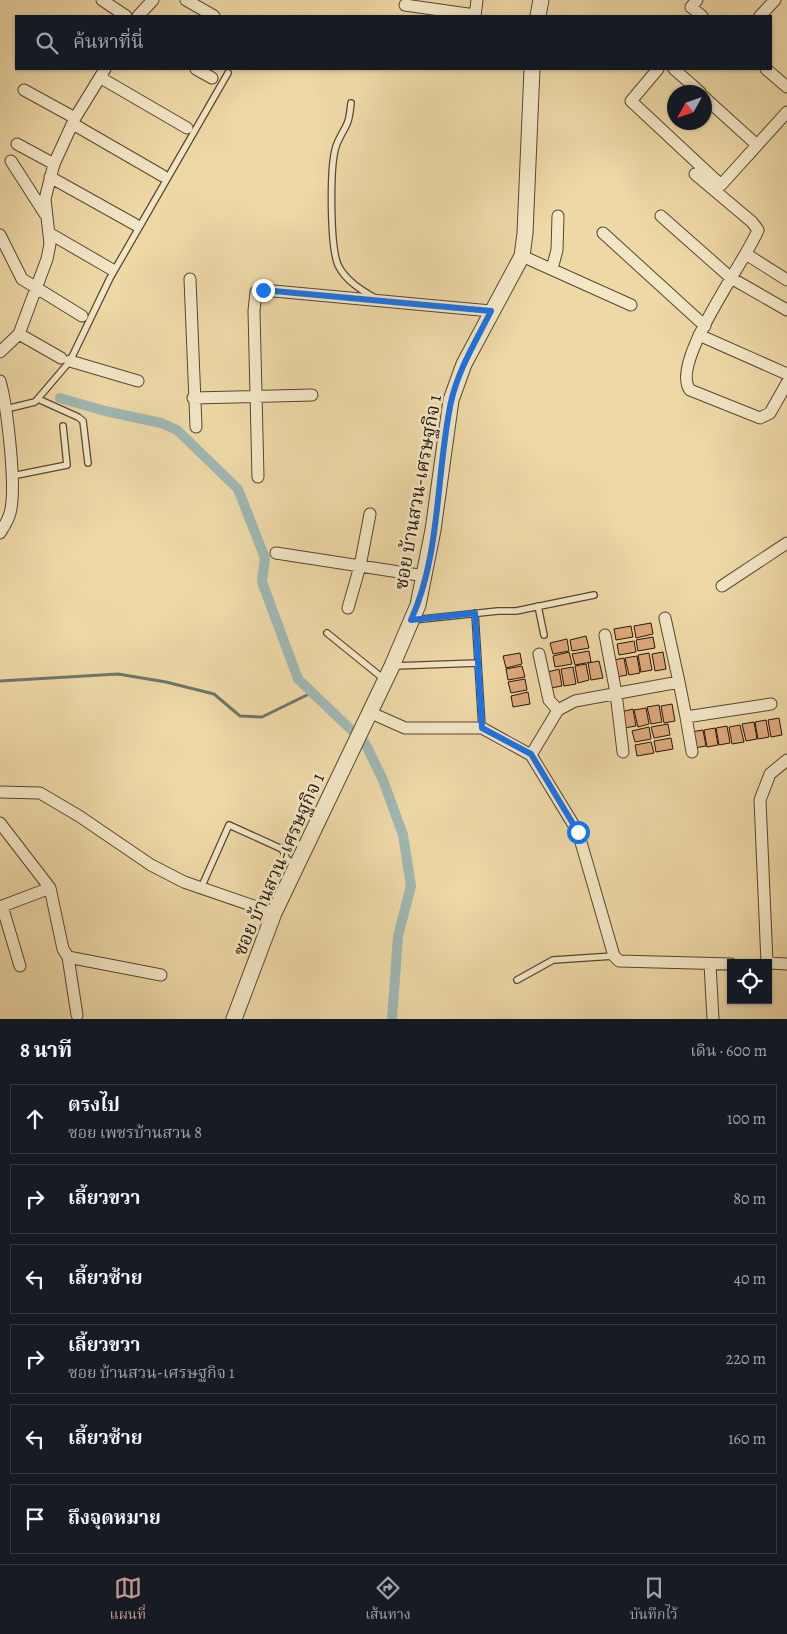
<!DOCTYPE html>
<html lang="th">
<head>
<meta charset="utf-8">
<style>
	body { margin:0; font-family:Alegreya,"Noto Serif Thai",serif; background:#20242c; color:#f1f3f6 }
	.controls { position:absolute; right:15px; bottom:15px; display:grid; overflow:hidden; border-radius:0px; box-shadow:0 1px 4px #0004 }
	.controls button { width:45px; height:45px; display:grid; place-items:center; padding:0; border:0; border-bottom:1px solid #363941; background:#171b24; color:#f1f3f6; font:25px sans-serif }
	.compass { position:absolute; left:667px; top:85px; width:45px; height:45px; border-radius:50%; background:#171b24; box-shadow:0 1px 4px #0004; rotate:230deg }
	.stop { position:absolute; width:15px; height:15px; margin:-11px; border:4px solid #1a73e8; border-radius:50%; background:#fff }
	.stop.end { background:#1a73e8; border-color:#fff; box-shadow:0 1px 5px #0008 }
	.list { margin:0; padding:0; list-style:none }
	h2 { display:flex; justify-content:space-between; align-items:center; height:65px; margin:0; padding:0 20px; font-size:21px }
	h2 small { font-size:16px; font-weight:400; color:#9ea1a6 }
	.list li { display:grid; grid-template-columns:32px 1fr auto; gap:15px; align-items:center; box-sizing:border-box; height:70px; margin:0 10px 10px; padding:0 10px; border:1px solid #363941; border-radius:0px }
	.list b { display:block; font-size:19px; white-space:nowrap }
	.list p { margin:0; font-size:16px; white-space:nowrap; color:#9ea1a6 }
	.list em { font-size:16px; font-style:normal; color:#9ea1a6 }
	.icon { flex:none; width:28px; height:28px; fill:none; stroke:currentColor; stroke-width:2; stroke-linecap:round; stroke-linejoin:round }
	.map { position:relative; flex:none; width:787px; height:1019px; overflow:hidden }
	.search { position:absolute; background:#171b24; box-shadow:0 1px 4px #0004; left:15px; right:15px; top:15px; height:55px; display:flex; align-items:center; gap:12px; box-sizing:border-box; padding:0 18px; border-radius:0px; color:#9ea1a6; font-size:19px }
	.sheet { height:545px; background:#171b24 }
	nav { display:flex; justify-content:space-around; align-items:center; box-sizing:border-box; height:70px; border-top:1px solid #363941; background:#171b24; font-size:14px; color:#9ea1a6 }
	nav a { display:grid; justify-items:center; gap:2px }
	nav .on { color:#c59692 }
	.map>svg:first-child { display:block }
</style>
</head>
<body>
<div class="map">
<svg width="787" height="1019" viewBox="0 0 787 1019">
	<rect width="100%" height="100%" fill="#edd8a6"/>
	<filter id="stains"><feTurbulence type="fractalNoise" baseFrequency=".004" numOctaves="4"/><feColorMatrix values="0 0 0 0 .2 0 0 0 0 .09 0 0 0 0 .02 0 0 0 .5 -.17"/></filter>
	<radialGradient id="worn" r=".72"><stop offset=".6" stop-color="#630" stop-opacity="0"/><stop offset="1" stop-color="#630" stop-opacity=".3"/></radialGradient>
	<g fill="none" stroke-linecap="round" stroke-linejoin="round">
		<path stroke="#6e766f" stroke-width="3" d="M0 681 118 674 166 682 214 694 240 716 262 717 311 693"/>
		<path stroke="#9eb7b3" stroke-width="10" d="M60 398 105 411 161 423 177 430 238 489 265 558 262 582 298 679 365 743 383 780 403 835 411 886 398 936 392 1019"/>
	</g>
	<path fill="#dea97c" stroke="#25150a" d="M651 623 653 634 636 638 634 626Z
		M631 626 633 637 616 640 614 629Z
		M586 636 589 648 572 651 570 640Z
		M653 637 655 648 638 651 636 640Z
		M567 639 569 651 553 654 550 643Z
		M634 641 636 652 619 655 617 644Z
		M589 651 591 662 575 665 572 654Z
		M569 652 572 664 555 667 553 656Z
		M663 652 666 669 655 671 652 654Z
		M520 653 522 664 506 668 503 656Z
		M649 653 652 670 641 672 638 655Z
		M637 656 640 673 629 675 625 658Z
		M624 658 627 675 616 677 613 660Z
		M599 661 603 678 591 680 588 663Z
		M586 664 589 680 578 683 575 666Z
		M522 666 525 677 508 680 506 669Z
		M573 667 576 684 564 686 561 669Z
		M559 669 562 686 551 688 548 672Z
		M525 679 527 690 511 693 508 682Z
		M528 692 530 704 513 707 511 696Z
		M672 704 675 721 664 723 661 706Z
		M659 705 662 722 651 724 647 707Z
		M646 708 649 724 638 727 634 710Z
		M633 709 636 726 624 728 621 712Z
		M779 718 782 735 771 737 768 720Z
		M766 720 769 737 758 739 755 722Z
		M754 722 757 739 746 741 742 724Z
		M668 724 670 735 654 738 651 727Z
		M740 725 744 742 732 744 729 727Z
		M727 726 730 743 719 745 716 728Z
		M649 727 651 739 635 742 632 731Z
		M715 728 718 745 707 747 704 730Z
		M703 730 706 746 694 748 691 732Z
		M671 738 673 749 656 752 654 741Z
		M651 742 654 753 637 756 635 745Z"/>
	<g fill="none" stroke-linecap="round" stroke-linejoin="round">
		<defs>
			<path id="service" d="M351 103C350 110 350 119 346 126 342 134 337 141 335 150 330 171 330 246 338 265 345 280 361 290 375 298
				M38 399 78 417 83 421 88 463
				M6 409 35 402 70 361 110 278 228 73
				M12 476 67 465 63 426
				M538 606 544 635
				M475 613 482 728
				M413 620 498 611H516L594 595
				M327 633 385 680
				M394 666 478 663
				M295 864 287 859 282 849 292 841 305 847
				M201 888 229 825 282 849
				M517 980 553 960 614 956"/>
			<path id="minor" d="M102 0 126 16
				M186 0 214 16
				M697 0 691 7 702 16
				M405 5 475 15
				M138 16 153 0
				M475 16 477 0
				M760 16 775 0
				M196 69 212 78
				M658 69 631 101 721 185 787 112
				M674 69 700 92
				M766 69 787 87
				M101 78 187 128
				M24 90 75 118
				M704 97 757 145
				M73 124 163 176
				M17 144 54 164
				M11 161 45 214
				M695 174 752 222 758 230C746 261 669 363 690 390L760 418 770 413 787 383
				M50 177 136 225
				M661 216 731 278 787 310
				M49 233 111 269
				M603 233 705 326
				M0 235 22 279 82 316
				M746 254 787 280
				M522 256 631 305
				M552 269 557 250 558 216
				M190 279 196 427
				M19 334 61 358
				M699 335 787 374
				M0 352 19 334 47 259 50 244 45 199 54 164 75 118 105 69
				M70 361 138 381
				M0 381C7 406 18 494 9 516 7 522 3 528 0 533
				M193 398 312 395
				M258 477 254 311 256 292 263 290 491 311
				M276 553 425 576
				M722 586 787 543
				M348 608 360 566 370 514
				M665 618 679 682
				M605 635 616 693 623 752
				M558 710 575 701 679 682 686 717 771 704
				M369 712 405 728H482L531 755 578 832 614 956 619 961 731 964
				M686 717 692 752
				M531 755 558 710 549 700 539 654
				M0 792 40 793 79 816 151 865 184 882 274 913
				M0 823 50 888 63 949 68 957 77 1015
				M2 906 20 966
				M0 907 50 888
				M68 957 161 975
				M767 963 760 800 770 774 787 760
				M768 963 787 964
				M710 964 713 1019"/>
			<path id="tertiary" d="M538 16 541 0
				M234 1019 274 913 392 666 418 605 433 530 451 400 464 364 522 256 525 233 532 69"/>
		</defs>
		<use href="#service" stroke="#574631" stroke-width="8"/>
		<use href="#minor" stroke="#574631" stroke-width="13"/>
		<use href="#tertiary" stroke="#574631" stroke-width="17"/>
		<use href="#service" stroke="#f3e6c5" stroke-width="5.5"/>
		<use href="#minor" stroke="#f3e6c5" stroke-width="11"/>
		<use href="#tertiary" stroke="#f3e6c5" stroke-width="15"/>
	</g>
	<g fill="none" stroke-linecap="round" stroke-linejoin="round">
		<path stroke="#1a73e8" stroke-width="6" d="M263 290 491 311C476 341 458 370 451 402 436 472 441 555 411 620L475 613 482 728 531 754 578 832"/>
	</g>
	<g text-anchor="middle" stroke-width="5" stroke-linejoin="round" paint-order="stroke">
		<g font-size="19" fill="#25150a" stroke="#f3e6c5">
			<text transform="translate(417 492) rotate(-80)" y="7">ซอย บ้านสวน-เศรษฐกิจ 1</text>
			<text transform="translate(278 864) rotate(-66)" y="7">ซอย บ้านสวน-เศรษฐกิจ 1</text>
		</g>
	</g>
	<rect width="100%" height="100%" filter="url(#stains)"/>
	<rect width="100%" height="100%" fill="url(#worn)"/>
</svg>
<div class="controls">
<button><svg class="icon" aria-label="locate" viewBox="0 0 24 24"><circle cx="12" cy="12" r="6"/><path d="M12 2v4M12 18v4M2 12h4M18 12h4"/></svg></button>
</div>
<svg class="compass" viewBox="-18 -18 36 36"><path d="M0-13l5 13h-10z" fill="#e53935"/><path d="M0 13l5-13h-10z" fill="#9ea1a6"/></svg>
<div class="stop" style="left:578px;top:832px"></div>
<div class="stop end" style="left:263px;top:290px"></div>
<div class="search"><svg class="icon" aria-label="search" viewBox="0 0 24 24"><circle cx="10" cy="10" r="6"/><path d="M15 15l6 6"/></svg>ค้นหาที่นี่</div>
</div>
<section class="sheet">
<h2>8 นาที<small>เดิน · 600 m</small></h2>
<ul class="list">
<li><svg class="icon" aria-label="ahead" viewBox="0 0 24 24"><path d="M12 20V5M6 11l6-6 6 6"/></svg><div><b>ตรงไป</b><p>ซอย เพชรบ้านสวน 8</p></div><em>100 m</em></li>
<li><svg class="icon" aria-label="right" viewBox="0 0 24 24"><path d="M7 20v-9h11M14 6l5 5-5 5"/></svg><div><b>เลี้ยวขวา</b></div><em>80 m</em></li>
<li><svg class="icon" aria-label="left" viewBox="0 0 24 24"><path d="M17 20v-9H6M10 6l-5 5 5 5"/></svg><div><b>เลี้ยวซ้าย</b></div><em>40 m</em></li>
<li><svg class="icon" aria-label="right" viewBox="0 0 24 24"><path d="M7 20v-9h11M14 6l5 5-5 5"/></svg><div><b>เลี้ยวขวา</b><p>ซอย บ้านสวน-เศรษฐกิจ 1</p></div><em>220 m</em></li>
<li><svg class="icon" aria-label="left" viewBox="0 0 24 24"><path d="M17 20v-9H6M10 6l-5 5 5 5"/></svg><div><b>เลี้ยวซ้าย</b></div><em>160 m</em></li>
<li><svg class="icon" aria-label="arrive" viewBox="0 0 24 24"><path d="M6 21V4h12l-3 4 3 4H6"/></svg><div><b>ถึงจุดหมาย</b></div></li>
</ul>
</section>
<nav>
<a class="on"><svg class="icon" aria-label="map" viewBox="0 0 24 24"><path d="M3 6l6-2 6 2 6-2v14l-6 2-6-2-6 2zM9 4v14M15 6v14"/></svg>แผนที่</a>
<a><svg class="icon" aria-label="directions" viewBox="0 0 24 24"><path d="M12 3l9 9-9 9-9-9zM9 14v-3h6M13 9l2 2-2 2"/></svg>เส้นทาง</a>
<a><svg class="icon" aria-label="saved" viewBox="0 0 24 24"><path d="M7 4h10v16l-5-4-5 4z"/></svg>บันทึกไว้</a>
</nav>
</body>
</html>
